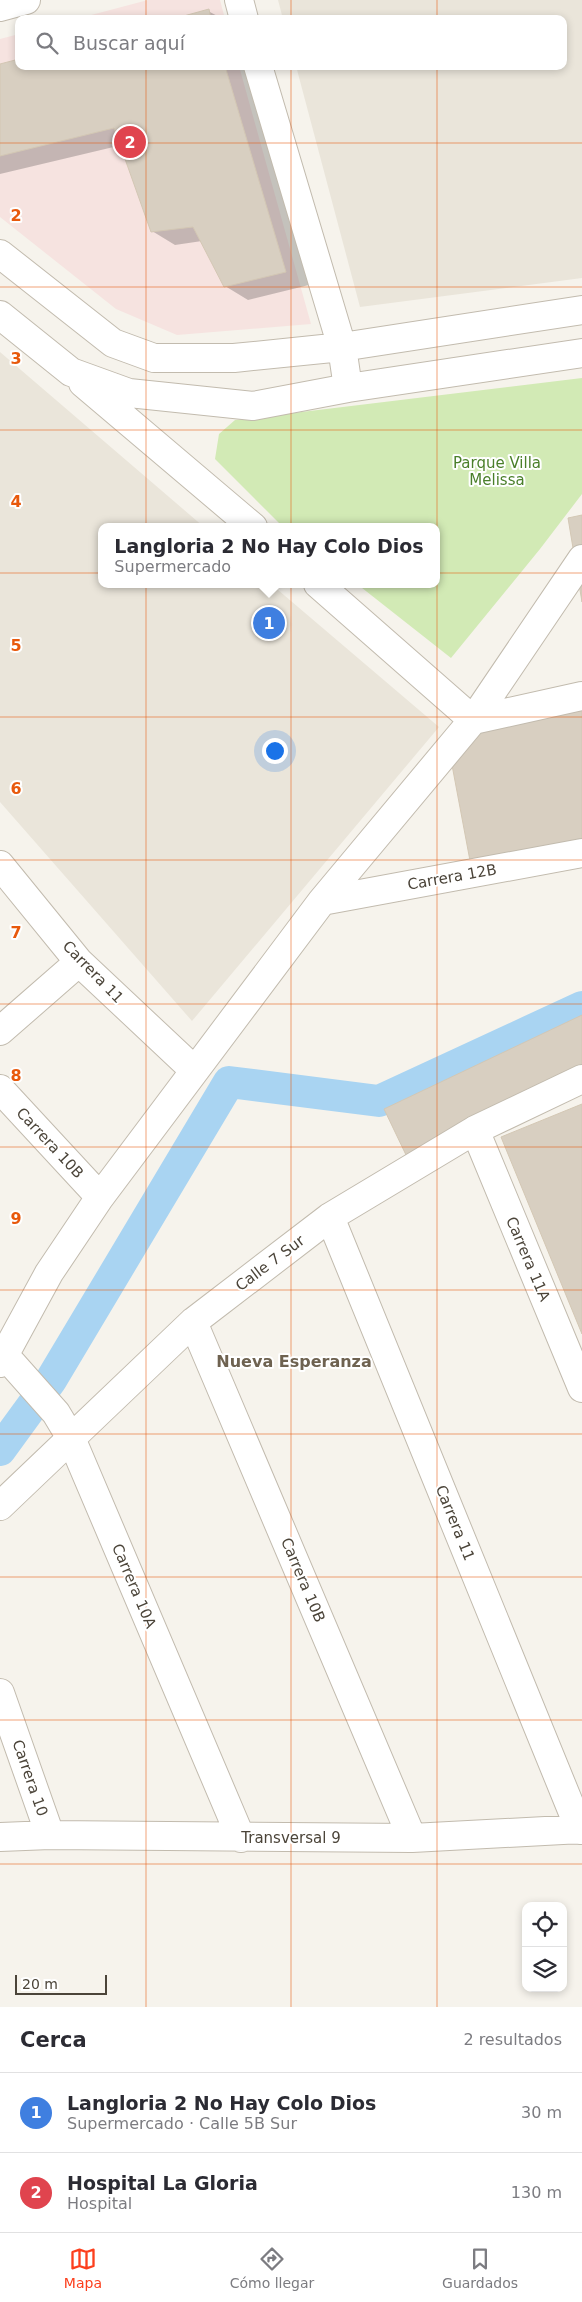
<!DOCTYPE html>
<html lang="es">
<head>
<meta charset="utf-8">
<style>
	body { margin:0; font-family:"DejaVu Sans",sans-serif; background:#f7f7f7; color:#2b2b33 }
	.controls { position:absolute; right:15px; bottom:15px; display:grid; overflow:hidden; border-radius:10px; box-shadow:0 2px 8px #0003 }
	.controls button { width:45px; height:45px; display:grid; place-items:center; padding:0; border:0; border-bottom:1px solid #e1e1e2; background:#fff; color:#2b2b33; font:25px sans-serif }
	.scale { position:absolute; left:15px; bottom:12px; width:92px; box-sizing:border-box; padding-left:5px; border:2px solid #4b4439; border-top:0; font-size:14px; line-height:18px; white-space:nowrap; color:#4b4439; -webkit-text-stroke:4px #fff; paint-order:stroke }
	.you { position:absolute; left:274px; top:750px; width:18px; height:18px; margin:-12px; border:4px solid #fff; border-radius:50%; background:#1a73e8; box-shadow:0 0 0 8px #1a73e833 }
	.badge { display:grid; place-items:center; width:32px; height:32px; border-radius:50%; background:#fc3f1d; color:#fff; font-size:16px; font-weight:700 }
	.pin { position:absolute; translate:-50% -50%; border:2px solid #fff; box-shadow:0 1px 5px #0006 }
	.popup { position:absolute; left:98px; top:523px; width:342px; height:65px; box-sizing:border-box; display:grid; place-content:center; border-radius:10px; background:#fff; filter:drop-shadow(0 1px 4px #0005); font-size:16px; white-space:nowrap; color:#7c7c81 }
	.popup b { font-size:19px; color:#2b2b33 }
	.popup::after { content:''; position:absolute; left:50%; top:100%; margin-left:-10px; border:10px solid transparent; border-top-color:#fff }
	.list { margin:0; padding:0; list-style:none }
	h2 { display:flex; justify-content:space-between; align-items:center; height:65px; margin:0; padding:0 20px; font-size:21px }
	h2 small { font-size:16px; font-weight:400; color:#7c7c81 }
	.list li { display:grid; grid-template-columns:32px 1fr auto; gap:15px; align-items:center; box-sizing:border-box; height:80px; padding:0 20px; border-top:1px solid #e1e1e2 }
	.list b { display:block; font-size:19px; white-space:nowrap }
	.list p { margin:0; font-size:16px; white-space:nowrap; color:#7c7c81 }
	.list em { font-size:16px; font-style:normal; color:#7c7c81 }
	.icon { flex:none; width:28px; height:28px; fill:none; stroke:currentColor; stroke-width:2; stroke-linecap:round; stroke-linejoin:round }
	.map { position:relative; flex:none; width:582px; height:2007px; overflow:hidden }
	.search { position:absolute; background:#fff; box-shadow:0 2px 8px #0003; left:15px; right:15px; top:15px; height:55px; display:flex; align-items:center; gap:12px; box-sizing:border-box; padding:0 18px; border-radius:10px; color:#7c7c81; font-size:19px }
	.sheet { height:225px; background:#fff }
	nav { display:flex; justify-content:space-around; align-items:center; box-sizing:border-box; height:70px; border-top:1px solid #e1e1e2; background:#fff; font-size:14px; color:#7c7c81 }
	nav a { display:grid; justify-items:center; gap:2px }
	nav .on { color:#fc3f1d }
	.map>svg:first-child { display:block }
</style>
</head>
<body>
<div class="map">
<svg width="582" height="2007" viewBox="0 0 582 2007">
	<rect width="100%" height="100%" fill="#f6f3ec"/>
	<path fill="#eae5da" d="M278 0H582V278L360 307 296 66H563V19H283Z
		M0 352 204 527H101V584H271L439 727 192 1021 0 802Z"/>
	<path fill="#f6e3e0" d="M148 0H220L225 19H76Z
		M19 34V66H239L311 324 177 335 116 309 0 217V39Z"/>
	<path fill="#d2eab5" d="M582 378V494L540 549 451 658 357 584H436V527H283L215 459 219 434 235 420Z"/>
	<path fill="#0003" d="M208 11 223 19H178Z
		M0 66H244L309 285 248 300 225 286 202 241 175 245 152 231 122 145 0 174Z"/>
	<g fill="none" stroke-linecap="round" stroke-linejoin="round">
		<path stroke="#a9d4f2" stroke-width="32" d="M0 1450 51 1380 229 1082 379 1101 582 1007"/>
	</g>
	<path fill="#d8cfc1" stroke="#d3c7b4" d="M209 9 211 19H173Z
		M19 59V66H225L286 272 224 287 193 227 151 232 114 128 0 156V64Z
		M582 515V602L568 518Z
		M582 707V844L471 866 446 733Z
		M582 1015V1074L407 1157 384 1109Z
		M582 1104V1334L501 1137Z"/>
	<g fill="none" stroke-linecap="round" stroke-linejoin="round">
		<defs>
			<path id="minor" d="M239 0 244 19
				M0 7 26 0
				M258 66 342 347 348 388
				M0 254 113 343 154 358H234L342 347 582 310
				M0 315 71 372 129 393 253 406 348 388 582 353
				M83 383 253 527
				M318 584 473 720 582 696
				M0 865 79 962 194 1070
				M322 901 582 853
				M0 1031 79 962
				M0 1089 100 1197
				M475 1130 582 1388
				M330 1217 580 1830
				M193 1322 412 1838
				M0 1350 56 1413 71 1438 241 1838
				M0 1363 49 1273 100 1197 322 901 473 720 582 559
				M0 1506 193 1322 330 1217 475 1130 582 1079
				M0 1693 50 1835
				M0 1837 50 1835 412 1838 582 1829"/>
		</defs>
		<use href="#minor" stroke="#c2bbae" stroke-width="30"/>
		<use href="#minor" stroke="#fff" stroke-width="28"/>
	</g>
	<path fill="none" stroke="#e8590c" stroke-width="1" stroke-opacity="0.55" d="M146 0V19M291 0V19M437 0V19M146 66V2007M291 66V2007M437 66V2007M0 143H582M0 287H582M0 430H582M0 573H582M0 717H582M0 860H582M0 1004H582M0 1147H582M0 1290H582M0 1434H582M0 1577H582M0 1720H582M0 1864H582"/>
	<g text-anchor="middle" stroke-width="4" stroke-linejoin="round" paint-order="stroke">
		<g font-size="15" fill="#4a7f2a" stroke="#fff">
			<text x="497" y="468">Parque Villa<tspan x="497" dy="17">Melissa</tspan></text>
		</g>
		<g font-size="15" fill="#4b4439" stroke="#fff">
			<text transform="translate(452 877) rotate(-10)" y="5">Carrera 12B</text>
			<text transform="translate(93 972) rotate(46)" y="5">Carrera 11</text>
			<text transform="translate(50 1143) rotate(47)" y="5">Carrera 10B</text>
			<text transform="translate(528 1259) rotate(67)" y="5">Carrera 11A</text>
			<text transform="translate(270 1263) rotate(-37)" y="5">Calle 7 Sur</text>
			<text transform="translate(455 1523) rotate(68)" y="5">Carrera 11</text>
			<text transform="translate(303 1580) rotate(67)" y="5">Carrera 10B</text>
			<text transform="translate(134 1586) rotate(67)" y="5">Carrera 10A</text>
			<text transform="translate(30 1778) rotate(71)" y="5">Carrera 10</text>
			<text x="291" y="1843">Transversal 9</text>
		</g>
		<g font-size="16" font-weight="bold" fill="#6e6250" stroke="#fff">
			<text x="294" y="1367">Nueva Esperanza</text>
		</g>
	</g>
	<g font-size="16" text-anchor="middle" font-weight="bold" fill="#e8590c" stroke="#fff" stroke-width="4" stroke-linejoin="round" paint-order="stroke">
		<text x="16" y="221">2</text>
		<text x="16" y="364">3</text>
		<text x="16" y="507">4</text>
		<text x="16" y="651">5</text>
		<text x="16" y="794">6</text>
		<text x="16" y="938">7</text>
		<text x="16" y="1081">8</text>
		<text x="16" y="1224">9</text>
	</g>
</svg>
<div class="controls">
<button><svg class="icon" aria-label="locate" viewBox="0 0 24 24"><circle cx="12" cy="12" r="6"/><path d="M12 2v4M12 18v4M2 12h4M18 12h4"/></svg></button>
<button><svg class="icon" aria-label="layers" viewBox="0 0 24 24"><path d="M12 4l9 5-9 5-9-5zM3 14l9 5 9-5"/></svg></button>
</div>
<div class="scale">20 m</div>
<div class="you"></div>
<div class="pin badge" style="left:269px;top:623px;background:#3f7fe0">1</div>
<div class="popup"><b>Langloria 2 No Hay Colo Dios</b>Supermercado</div>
<div class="pin badge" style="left:130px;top:142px;background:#e0444e">2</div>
<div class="search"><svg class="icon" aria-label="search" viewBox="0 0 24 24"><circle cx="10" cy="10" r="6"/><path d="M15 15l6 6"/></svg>Buscar aquí</div>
</div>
<section class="sheet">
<h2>Cerca<small>2 resultados</small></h2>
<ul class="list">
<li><span class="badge" style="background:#3f7fe0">1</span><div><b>Langloria 2 No Hay Colo Dios</b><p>Supermercado · Calle 5B Sur</p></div><em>30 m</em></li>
<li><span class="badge" style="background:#e0444e">2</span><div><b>Hospital La Gloria</b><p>Hospital</p></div><em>130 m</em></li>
</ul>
</section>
<nav>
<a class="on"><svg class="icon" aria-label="map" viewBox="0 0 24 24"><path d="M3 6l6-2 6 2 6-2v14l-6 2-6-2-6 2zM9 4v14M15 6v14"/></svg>Mapa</a>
<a><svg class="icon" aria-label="directions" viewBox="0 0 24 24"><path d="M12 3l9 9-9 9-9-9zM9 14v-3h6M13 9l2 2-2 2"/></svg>Cómo llegar</a>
<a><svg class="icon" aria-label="saved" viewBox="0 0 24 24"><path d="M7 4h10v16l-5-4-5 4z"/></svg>Guardados</a>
</nav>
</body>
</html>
